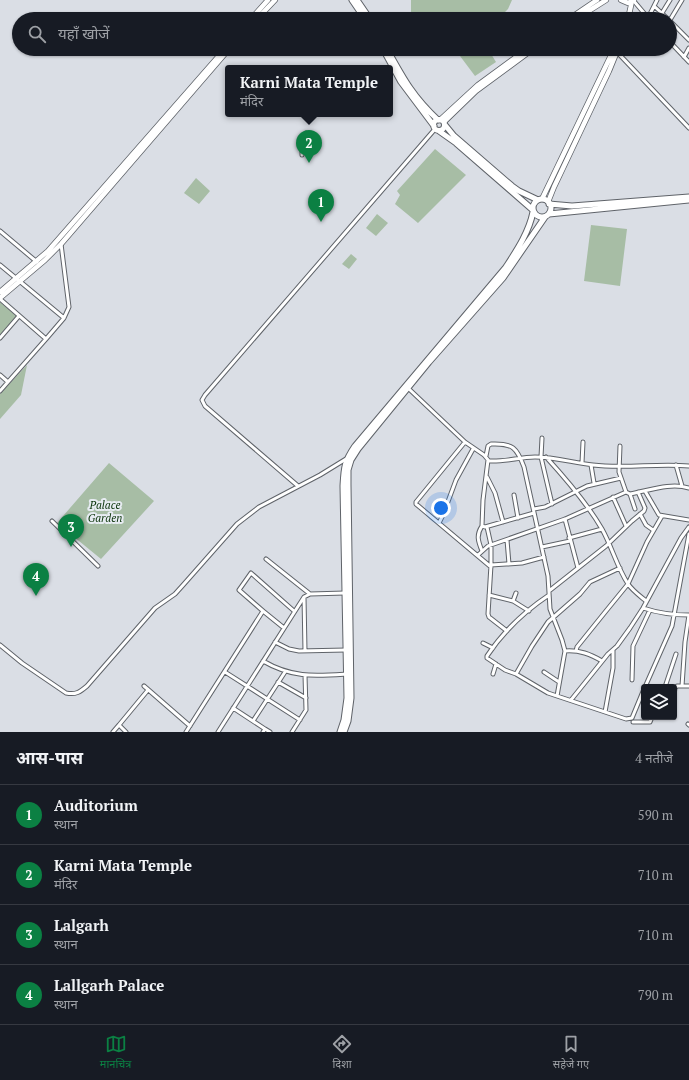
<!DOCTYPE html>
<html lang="hi">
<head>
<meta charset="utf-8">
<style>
	body { margin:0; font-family:"PT Serif","Noto Sans Devanagari",serif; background:#242831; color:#f1f3f6 }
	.controls { position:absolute; right:12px; bottom:12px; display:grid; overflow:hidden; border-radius:4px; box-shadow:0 1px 3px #0004 }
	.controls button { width:36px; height:36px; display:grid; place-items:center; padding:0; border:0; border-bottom:1px solid #363941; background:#171b24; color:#f1f3f6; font:20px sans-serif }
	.you { position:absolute; left:441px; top:508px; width:14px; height:14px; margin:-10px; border:3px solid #fff; border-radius:50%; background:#1a73e8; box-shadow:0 0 0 6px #1a73e833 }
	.badge { display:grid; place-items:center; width:26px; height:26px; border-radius:50%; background:#0b8043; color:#fff; font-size:13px; font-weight:700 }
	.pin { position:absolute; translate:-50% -33px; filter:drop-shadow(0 1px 2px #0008) }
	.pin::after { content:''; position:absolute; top:21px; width:14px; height:12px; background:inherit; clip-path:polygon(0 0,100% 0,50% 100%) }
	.popup { position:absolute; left:225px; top:65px; width:168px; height:52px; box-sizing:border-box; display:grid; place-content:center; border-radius:4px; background:#171b24; filter:drop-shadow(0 1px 3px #0005); font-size:13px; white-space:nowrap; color:#9ea1a6 }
	.popup b { font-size:15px; color:#f1f3f6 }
	.popup::after { content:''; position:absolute; left:50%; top:100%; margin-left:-8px; border:8px solid transparent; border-top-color:#171b24 }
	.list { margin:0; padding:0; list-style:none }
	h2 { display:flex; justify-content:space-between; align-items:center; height:52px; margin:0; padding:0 16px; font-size:17px }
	h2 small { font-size:13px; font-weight:400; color:#9ea1a6 }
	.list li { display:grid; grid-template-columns:26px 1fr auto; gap:12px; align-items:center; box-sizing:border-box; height:60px; padding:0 16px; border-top:1px solid #363941 }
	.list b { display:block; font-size:15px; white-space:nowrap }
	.list p { margin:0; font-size:13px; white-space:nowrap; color:#9ea1a6 }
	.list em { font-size:13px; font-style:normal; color:#9ea1a6 }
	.icon { flex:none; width:22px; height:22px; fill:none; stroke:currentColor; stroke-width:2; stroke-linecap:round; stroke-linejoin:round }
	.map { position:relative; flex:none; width:689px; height:732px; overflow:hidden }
	.search { position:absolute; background:#171b24; box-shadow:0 1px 3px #0004; left:12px; right:12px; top:12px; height:44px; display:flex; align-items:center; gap:10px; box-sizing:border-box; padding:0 14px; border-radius:22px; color:#9ea1a6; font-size:15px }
	.sheet { height:292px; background:#171b24 }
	nav { display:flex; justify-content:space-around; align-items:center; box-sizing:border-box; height:56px; border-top:1px solid #363941; background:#171b24; font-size:11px; color:#9ea1a6 }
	nav a { display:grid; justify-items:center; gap:2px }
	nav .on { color:#0b8043 }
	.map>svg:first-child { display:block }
</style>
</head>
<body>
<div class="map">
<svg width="689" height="732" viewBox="0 0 689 732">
	<rect width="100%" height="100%" fill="#dadee5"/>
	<path fill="#a7bda5" d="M411 0H512L508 9 498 19H412L411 12Z
		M462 49H480L481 50 488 49 496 62 475 76 457 52Z
		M435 149 466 175 418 223 395 204 400 195 397 191Z
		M196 178 210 191 199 204 184 193Z
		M377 214 388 223 376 236 366 228Z
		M591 225 627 229 620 286 584 281Z
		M351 254 357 259 349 269 342 264Z
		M0 302 17 316 0 336Z
		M27 365 21 395 0 419V394Z
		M109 463 154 501 101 559 57 523Z"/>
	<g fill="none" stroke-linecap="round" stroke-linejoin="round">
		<defs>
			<path id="street" d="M633 0 649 19
				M654 6 668 19
				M662 13 670 0
				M648 18 657 0
				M670 20 682 0
				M670 21 689 40
				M670 42 689 62
				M616 51 689 128
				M684 57 689 48
				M302 155V145L306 133
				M0 231 37 262
				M0 265 64 318
				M0 299 46 339 0 391
				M0 338 19 316
				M46 339 64 318 69 307 61 244
				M0 375 8 382
				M409 389 465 442 484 455 489 461C505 462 520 457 535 457 555 457 574 463 593 465 625 469 657 463 689 466
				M542 438 541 457 552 504
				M465 442 416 502V504L491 567
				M620 446 619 472 626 492 630 494 635 509
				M486 456 488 446 491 444C513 443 517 448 524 467L548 576 550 609 562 640 565 651 557 696
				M546 457C567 480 587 503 602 529 612 547 617 567 628 584 633 591 640 596 646 601
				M488 460 483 500 482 526 485 527 534 513
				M582 463 583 442
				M591 465 594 483
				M676 465 682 486
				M487 477 495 493 503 522
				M298 486 205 406 202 400 205 395 435 129
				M645 491 659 515 689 520
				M630 494C648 491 670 482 689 488
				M514 495 518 518
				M613 497 626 526
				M534 509 545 507 587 486 621 478
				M640 514 646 525 653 530
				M565 519 578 568
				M52 521 98 566
				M439 523 443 515 456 480 473 449
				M482 526C476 535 478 541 482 551
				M487 527 491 545V565L488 614 489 617 507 631
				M569 538 602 529
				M507 540 509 564
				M542 547 570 541
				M478 555 488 546 565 519 626 492
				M266 559 310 594
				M491 565 522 563 544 557
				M620 568 590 582 580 594 548 622 532 646 516 674 548 693 626 719 632 718 644 689
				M549 591 606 546 632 521 644 511 645 508 638 492
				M516 593 513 601 529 611
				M489 595 513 601
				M304 597 305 651
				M643 608C658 613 673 615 689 615
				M263 611 239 590 251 573 294 611
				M275 642 289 649 299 651 346 650
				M483 643 493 648
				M0 645 22 663 66 693C76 695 80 692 87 686L155 608 175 594 184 584 237 524 259 507 320 475 346 459
				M565 651C580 650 590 654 602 661
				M576 651 577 647 606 611 628 584 647 542 662 516
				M263 661C292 678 314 676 347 674
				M225 672 300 720
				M544 672 559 682
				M493 674 496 664
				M516 674 505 670 487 658V656C503 632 525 611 549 595
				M632 680 633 646 650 610
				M278 682 306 698
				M144 686 190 726
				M682 686 685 642 689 615
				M645 687 672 626 689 534
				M665 687 676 654
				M674 695 675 688 677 686H689
				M571 700 608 654 617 646 630 628 643 608 681 538 689 527
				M233 708 265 729
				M605 712 613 668V650
				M253 721 285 672
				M633 722H650L652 717
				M688 724 689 725
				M113 732 119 725
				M126 732 119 725 148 690
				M186 732 263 611 284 628
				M218 732 304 597 310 594 345 593
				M263 732 265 729 270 732
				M292 732 306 710 305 675"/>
			<path id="secondary" d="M621 0 628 3 634 0
				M251 19 268 0
				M257 19 275 0
				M569 19 597 0
				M576 19 606 0
				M628 19 632 1
				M440 120 478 85 527 49
				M444 122 476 91 533 49
				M542 199 614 49
				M548 202 554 187 609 71 618 49
				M0 292 48 251 225 49
				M0 298 45 260 61 244 229 49"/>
			<path id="primary" d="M352 0 365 19
				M357 0 370 19
				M383 49 401 82 434 126
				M387 49C403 78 413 97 438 120
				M433.5 125a5.5 5.5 0 1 1 11 0a5.5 5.5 0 1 1-11 0Z
				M445 125 454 136 512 186 519 191 538 200
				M439 131 456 143 533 210
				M533 208a9 9 0 1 1 18 0a9 9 0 1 1-18 0Z
				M549 204 572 206 689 197
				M549 214 689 200
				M340 732 344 720 347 698 343 486C344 468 344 462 355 446L506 267C517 250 529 232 533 212
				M344 732 348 721 351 698 348 485V470L351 460 358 449 429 362 503 278 545 217"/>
		</defs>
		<use href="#street" stroke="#5f6369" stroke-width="5"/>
		<use href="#secondary" stroke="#5f6369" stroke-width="6"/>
		<use href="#primary" stroke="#5f6369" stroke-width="7"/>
		<use href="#street" stroke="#fff" stroke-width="3"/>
		<use href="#secondary" stroke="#fff" stroke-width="4.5"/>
		<use href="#primary" stroke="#fff" stroke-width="5"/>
	</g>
	<g text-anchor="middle" stroke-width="4" stroke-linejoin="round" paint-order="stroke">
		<g font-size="11" font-style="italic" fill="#0a3309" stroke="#e7ecf2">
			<text x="105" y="509">Palace<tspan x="105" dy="13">Garden</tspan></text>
		</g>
	</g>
</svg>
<div class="controls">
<button><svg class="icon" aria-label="layers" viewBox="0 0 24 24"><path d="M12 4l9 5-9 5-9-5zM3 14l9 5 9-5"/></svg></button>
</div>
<div class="you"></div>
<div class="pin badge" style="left:321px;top:222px">1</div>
<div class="pin badge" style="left:309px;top:163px">2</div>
<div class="popup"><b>Karni Mata Temple</b>मंदिर</div>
<div class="pin badge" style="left:71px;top:547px">3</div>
<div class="pin badge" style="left:36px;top:596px">4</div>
<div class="search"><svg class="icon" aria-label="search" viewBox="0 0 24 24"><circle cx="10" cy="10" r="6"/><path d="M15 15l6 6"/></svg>यहाँ खोजें</div>
</div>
<section class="sheet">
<h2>आस-पास<small>4 नतीजे</small></h2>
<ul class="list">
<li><span class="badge">1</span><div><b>Auditorium</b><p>स्थान</p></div><em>590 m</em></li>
<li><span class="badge">2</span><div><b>Karni Mata Temple</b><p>मंदिर</p></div><em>710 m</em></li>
<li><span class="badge">3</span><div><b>Lalgarh</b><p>स्थान</p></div><em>710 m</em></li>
<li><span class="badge">4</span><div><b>Lallgarh Palace</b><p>स्थान</p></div><em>790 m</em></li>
</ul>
</section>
<nav>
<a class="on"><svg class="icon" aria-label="map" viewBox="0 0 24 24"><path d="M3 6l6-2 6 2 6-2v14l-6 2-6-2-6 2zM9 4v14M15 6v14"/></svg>मानचित्र</a>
<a><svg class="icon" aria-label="directions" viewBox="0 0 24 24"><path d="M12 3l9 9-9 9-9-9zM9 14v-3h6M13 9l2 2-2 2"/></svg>दिशा</a>
<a><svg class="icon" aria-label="saved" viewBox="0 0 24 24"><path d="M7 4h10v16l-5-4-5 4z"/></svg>सहेजे गए</a>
</nav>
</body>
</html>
